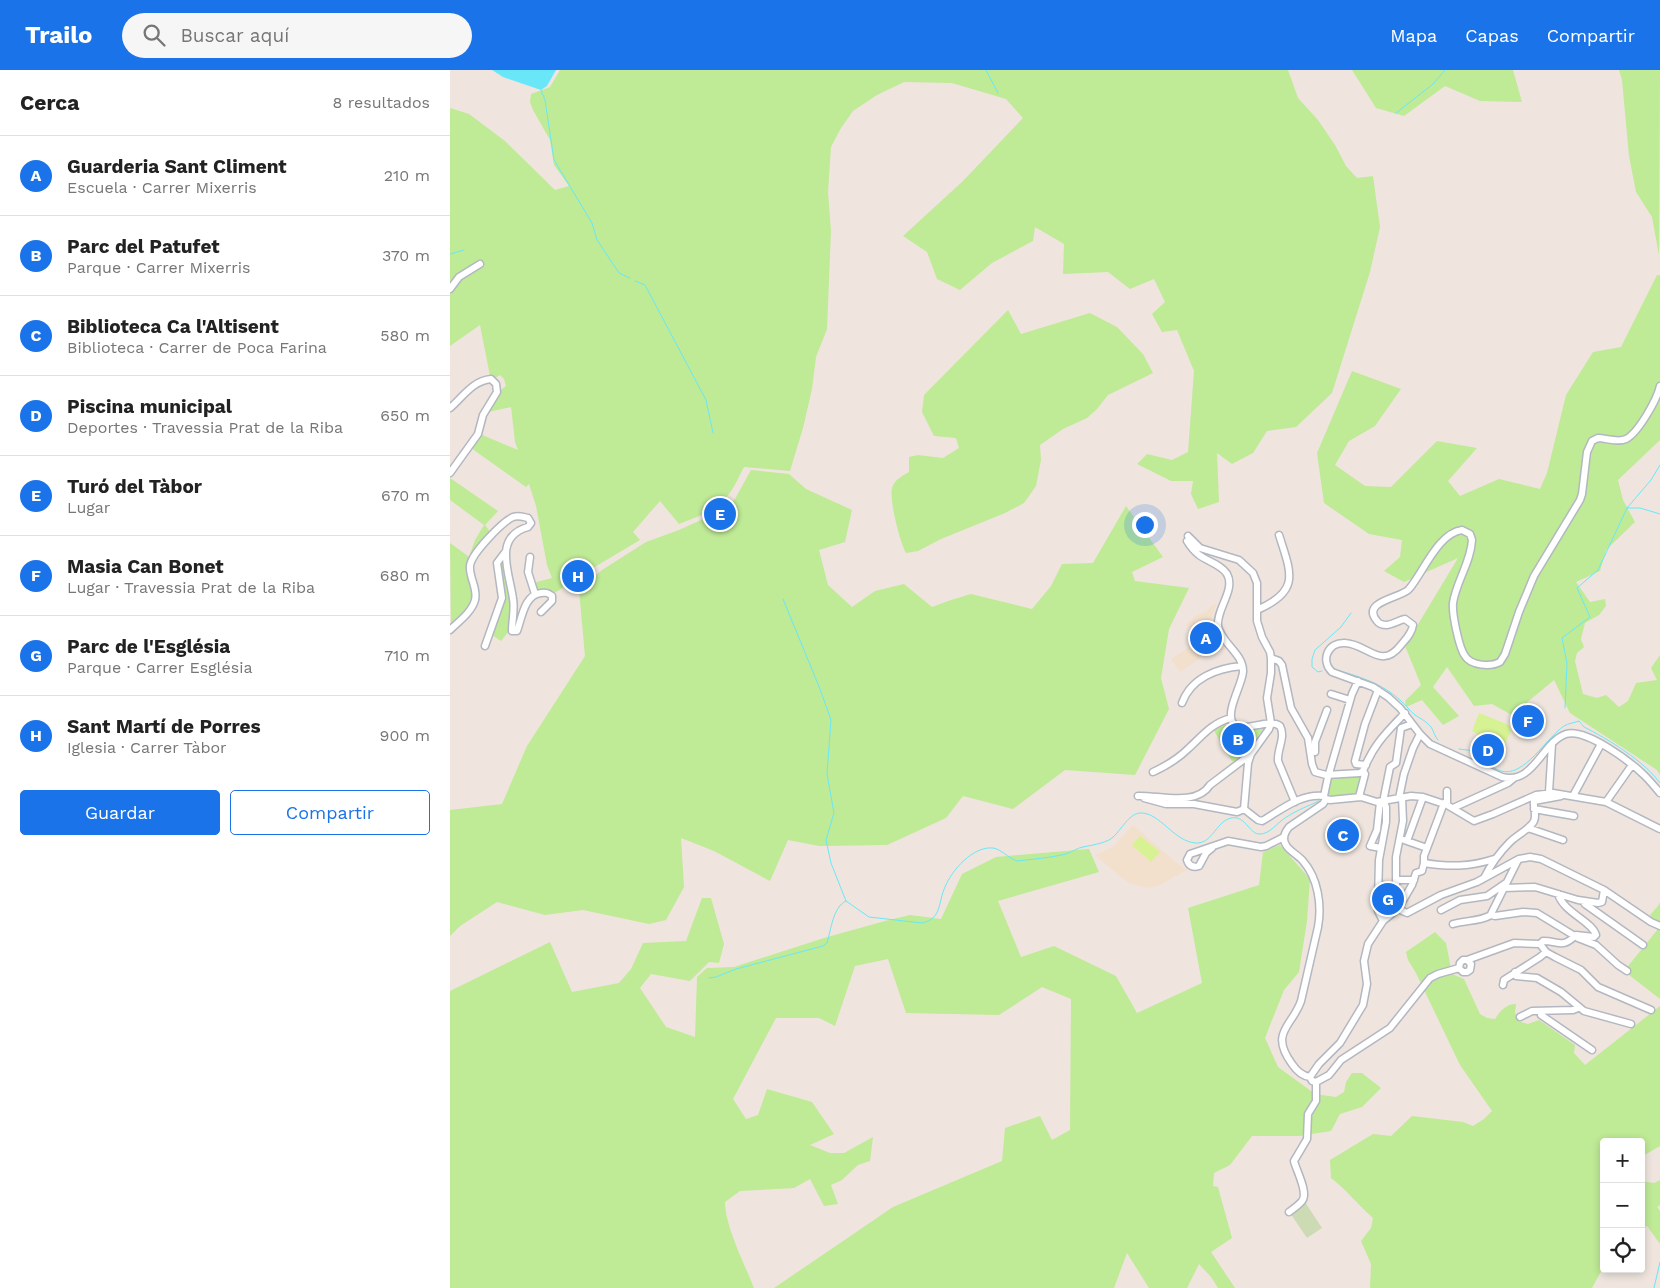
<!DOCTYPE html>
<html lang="es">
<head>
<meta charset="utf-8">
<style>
	body { margin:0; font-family:"Work Sans",sans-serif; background:#f6f6f6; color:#222 }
	.controls { position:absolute; right:15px; bottom:15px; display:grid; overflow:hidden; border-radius:5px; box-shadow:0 2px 8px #0003 }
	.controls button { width:45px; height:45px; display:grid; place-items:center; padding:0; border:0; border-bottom:1px solid #e0e0e0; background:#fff; color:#222; font:25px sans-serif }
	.you { position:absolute; left:694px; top:454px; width:18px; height:18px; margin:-12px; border:4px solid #fff; border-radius:50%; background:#1a73e8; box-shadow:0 0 0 8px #1a73e833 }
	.badge { display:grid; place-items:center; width:32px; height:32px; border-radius:50%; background:#1a73e8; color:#fff; font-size:16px; font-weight:700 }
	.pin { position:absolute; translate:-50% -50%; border:2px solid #fff; box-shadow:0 1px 5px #0006 }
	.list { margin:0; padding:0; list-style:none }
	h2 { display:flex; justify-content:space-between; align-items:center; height:65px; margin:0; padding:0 20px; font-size:21px }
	h2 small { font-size:16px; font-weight:400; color:#767676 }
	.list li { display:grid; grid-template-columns:32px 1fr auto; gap:15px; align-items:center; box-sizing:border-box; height:80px; padding:0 20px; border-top:1px solid #e0e0e0 }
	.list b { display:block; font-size:19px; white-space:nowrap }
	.list p { margin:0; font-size:16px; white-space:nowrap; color:#767676 }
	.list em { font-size:16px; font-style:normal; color:#767676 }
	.actions { display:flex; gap:10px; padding:15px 20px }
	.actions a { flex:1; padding:11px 0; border:1px solid #1a73e8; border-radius:5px; text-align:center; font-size:18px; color:#1a73e8 }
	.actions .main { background:#1a73e8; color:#fff }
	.icon { flex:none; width:28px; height:28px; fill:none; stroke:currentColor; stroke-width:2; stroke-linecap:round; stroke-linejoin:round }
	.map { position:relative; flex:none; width:1210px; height:1218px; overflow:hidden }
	header { display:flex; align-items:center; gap:30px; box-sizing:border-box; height:70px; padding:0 25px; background:#1a73e8; color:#fff }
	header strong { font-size:24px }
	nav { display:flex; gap:28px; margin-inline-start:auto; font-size:18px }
	.search { width:350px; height:45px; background:#f6f6f6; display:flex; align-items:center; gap:12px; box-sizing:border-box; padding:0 18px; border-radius:28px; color:#767676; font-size:19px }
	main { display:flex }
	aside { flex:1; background:#fff }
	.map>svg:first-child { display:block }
</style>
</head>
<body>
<header>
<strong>Trailo</strong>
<div class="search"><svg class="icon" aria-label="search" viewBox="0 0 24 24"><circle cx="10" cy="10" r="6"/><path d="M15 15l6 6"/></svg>Buscar aquí</div>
<nav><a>Mapa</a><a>Capas</a><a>Compartir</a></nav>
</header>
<main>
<aside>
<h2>Cerca<small>8 resultados</small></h2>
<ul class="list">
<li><span class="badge">A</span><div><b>Guarderia Sant Climent</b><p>Escuela · Carrer Mixerris</p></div><em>210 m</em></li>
<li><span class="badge">B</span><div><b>Parc del Patufet</b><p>Parque · Carrer Mixerris</p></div><em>370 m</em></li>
<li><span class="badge">C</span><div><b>Biblioteca Ca l'Altisent</b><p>Biblioteca · Carrer de Poca Farina</p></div><em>580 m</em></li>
<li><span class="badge">D</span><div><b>Piscina municipal</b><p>Deportes · Travessia Prat de la Riba</p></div><em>650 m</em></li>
<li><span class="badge">E</span><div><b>Turó del Tàbor</b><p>Lugar</p></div><em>670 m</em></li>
<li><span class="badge">F</span><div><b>Masia Can Bonet</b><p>Lugar · Travessia Prat de la Riba</p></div><em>680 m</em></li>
<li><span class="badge">G</span><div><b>Parc de l'Església</b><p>Parque · Carrer Església</p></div><em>710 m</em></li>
<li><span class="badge">H</span><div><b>Sant Martí de Porres</b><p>Iglesia · Carrer Tàbor</p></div><em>900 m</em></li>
</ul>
<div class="actions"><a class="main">Guardar</a><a>Compartir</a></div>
</aside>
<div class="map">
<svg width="1210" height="1218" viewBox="0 0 1210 1218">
	<rect width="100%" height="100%" fill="#efe5de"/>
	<path fill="#f2e0cd" d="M763 534H766L762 548 765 558 777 579 752 584V587L730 602 721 589 743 575 739 557 736 555 745 546 757 541Z
		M683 755 729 795H730L737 800 708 816 696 818 681 814 672 808 645 785 663 777Z"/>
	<path fill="#bfea96" d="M110 0H838L848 28 868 50 885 75 896 96 907 108 923 106 930 157 920 202 882 323 846 357 817 361 803 383 782 394 767 383 769 432 748 439 741 424 743 411H721L687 394 697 384 722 390 738 382 744 301 727 260 712 262 702 244 715 232 704 209 680 219 658 202 613 204 614 174 585 157 583 171 542 193 510 220 487 209 477 182 453 166 513 111 573 48 556 29 502 13 454 12 427 25 403 41 391 58 381 77 378 122 381 161 377 259 366 287 362 319 353 358 340 401 294 397C289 406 285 416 279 424 267 440 247 447 229 454L210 431 183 462 190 470 116 514C104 526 102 524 87 522L83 513 102 508 97 495 86 436 79 414 76 417 21 378 30 364 68 380 65 372 61 337 38 342 49 321 56 316 54 309 50 305 45 308 40 306 30 255 0 276V38L19 44 55 71 105 120 119 116 104 95 100 70 83 40 80 32 81 24 100 17Z
		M902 0H1063L1072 32 1030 31 995 16 954 46 926 38Z
		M1169 0H1210L1209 185 1202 147 1186 122 1179 86 1172 10Z
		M1207 205H1210V370L1168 410 1173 430 1185 452 1156 480 1150 501 1126 512 1140 532 1155 529 1156 536 1149 545 1135 553 1131 569 1134 577 1127 583 1125 591 1133 624 1147 628 1156 625 1169 637 1178 631 1186 613 1207 610 1201 598 1210 585V705L1207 700 1120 643 1104 610 1062 645 1042 634 1024 636 997 597 983 617 1009 646 993 655 972 630 956 637 955 631 971 615 955 576 1008 488 954 512 934 501 950 487 952 470 919 464 874 433 867 383 902 301 951 319 925 356 899 371 885 395 915 416 941 417 987 371 1027 378 998 411 1010 426 1049 409 1090 419 1097 403 1116 325 1143 282 1171 277Z
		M558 240 571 264 640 243 667 257 693 284 703 303 658 325 647 339 637 348 613 359 590 375 591 390 586 416 574 433 555 443 491 469 468 481 456 483C450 472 439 430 442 418 445 409 452 406 459 402V387L468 385 493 388 509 378 506 368 484 366 472 342 474 325Z
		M301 400 339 404 356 419 402 440 395 472 369 480 378 515 402 537 425 521 454 514 482 537 498 531 521 524 582 539 601 516 612 494 643 493 676 436 713 487 682 502 685 511 739 518 719 559 711 608 719 639 685 705 615 700 563 739 513 726 496 748 437 775 369 776 338 770 320 811 264 781 231 768 234 817 216 850 199 854 133 840 95 845 47 832 10 856 0 866V740L52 734 77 676 135 586 129 520 152 500 196 472 229 460 271 441 285 429Z
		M0 408 48 441 35 455 41 463 22 485 20 484 25 470 34 455 0 430Z
		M0 473 18 486 20 489 23 529 18 538 1 555Z
		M52 491 61 531 60 560 51 571 42 565 52 535 50 496Z
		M771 655H779L789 660 814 658 796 681 787 691H782L763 659Z
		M908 706 910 708 905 726 883 728 877 726 881 715 880 707Z
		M830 775 860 809 857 851 849 902 834 920 815 968 828 997 861 1021 871 1025 886 1027 894 1022 896 1012 902 1003H912L931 1018 912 1037 890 1044 881 1061 849 1066H802L780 1095 764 1103 763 1116 768 1117 782 1168 761 1182 785 1218H768L761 1207 749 1194 737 1218H699L677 1183 664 1218H324L443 1137 552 1091 555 1058 590 1046 602 1070 620 1060 621 929 592 917 549 945 456 943 438 889 405 896 385 956 369 948H326L283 1029 296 1049 308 1045 317 1019 362 1032 384 1064 360 1075 380 1083H394L423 1067 420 1091 408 1095 392 1110 381 1115 388 1134 374 1136 360 1109 344 1118 290 1121 275 1132C275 1156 295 1195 304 1218H0V921L100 872 122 922 169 913 181 899 193 873 236 871 252 828H261L274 874 269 893 259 892 240 911 201 904 190 918 216 957 245 967 247 907 257 898 284 897 374 868 435 851 460 845 491 849 512 804 546 787 639 779 649 802 548 831 571 887 604 876 666 906 687 943 752 913 738 838 809 815 813 782Z
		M931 817 943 818 948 836 936 845H932L930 841Z
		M1210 832V929L1174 901 1208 859 1200 845 1208 836Z
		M985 862 996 873 1002 904 1014 909 1030 944 1037 948 1045 949C1050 941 1056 934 1066 934L1065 942 1068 951 1078 954 1089 950 1125 975 1124 983 1135 995 1210 936V1076L1191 1087V1072H1154V1104L1152 1105 1154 1106V1196L1142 1218H920L921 1194 911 1171 921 1158 923 1148C908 1135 897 1120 881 1108L880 1090 923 1064 941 1066 962 1046 1013 1052 1023 1056 1034 1049 1042 1041 1010 995 966 903 958 890 956 882Z
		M1210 1110V1135L1207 1137 1210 1141V1174L1197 1156 1191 1159V1111L1204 1113Z"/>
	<path fill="#ccdbb4" d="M855 1132 872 1158 857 1168 840 1143Z"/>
	<path fill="#d7f292" d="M1029 643 1059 655 1061 661 1054 676 1026 664V663L1022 661Z
		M690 766 710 782 701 792 682 775Z"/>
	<path fill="#69e7f9" d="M42 0H106L97 16 91 20 53 7Z
		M1029 666 1050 675 1042 693 1033 682 1025 678 1024 676Z"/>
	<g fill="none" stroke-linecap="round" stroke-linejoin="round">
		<path stroke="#69e7f9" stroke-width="1" d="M536 0 548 23
			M91 20 95 30 104 90 142 153 147 170 169 203 180 208
			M946 43 983 14 995 0
			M0 184 14 180
			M185 211 195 215 256 330 263 363
			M1177 438H1190L1210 444
			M333 529 370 619 381 650 377 704 384 743 376 770 381 793 396 831
			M883 599C908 606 932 613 951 631 956 635 960 641 965 645 971 649 976 651 981 657 984 661 984 666 988 670
			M872 601 868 602 862 597V589L865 580 891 557 901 543
			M1115 638 1117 593 1112 568 1140 547 1127 518 1148 500 1177 438 1201 410 1210 395
			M1009 679C1014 680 1023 680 1028 682 1037 685 1039 698 1051 701 1074 708 1096 668 1114 656 1119 653 1124 653 1129 651L1134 657C1158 669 1194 691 1210 713
			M259 908 266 907 286 899 373 876 377 873C381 860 383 837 396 831L419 847 472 853C492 849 488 832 495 817 502 800 523 776 543 778 551 779 558 788 567 791 583 789 600 788 616 784 622 782 627 778 633 777 642 775 651 774 659 770 670 764 677 744 690 743 710 742 724 772 746 773 761 774 766 754 778 749 795 742 799 765 810 764 820 764 827 753 835 748 845 741 858 736 869 731
			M1204 1218 1210 1192"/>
		<defs>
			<path id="minor" d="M0 219 9 207 30 194
				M1210 316C1207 330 1188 363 1176 369 1168 373 1156 368 1148 368L1142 371 1137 382 1132 424 1130 430 1084 506 1069 542 1055 584 1050 592C1041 597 1021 596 1015 586 1009 578 1002 544 1003 533 1006 512 1021 492 1022 470L1020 464 1012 460C988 463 973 503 959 519 952 528 910 531 927 551 929 554 933 555 937 555 944 554 949 550 955 549L963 555C962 563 956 569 951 575 931 601 918 574 895 573 878 572 870 590 882 602L923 617 938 627 950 638 970 664 980 674 1052 707C1084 715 1092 672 1116 664 1136 658 1181 692 1195 706 1200 711 1205 717 1210 723
				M0 338C13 327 22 311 41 309L46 314 47 322 33 345 28 364 0 403
				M738 466 750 478 789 490 803 503 807 513V551L812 567 820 582 821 588V603L817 628 821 653 819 659 801 684 798 693 794 739
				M737 471C740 476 744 481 749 485 757 491 772 495 777 504 786 520 766 539 768 556 771 573 794 584 793 602 792 615 775 642 783 653 792 665 817 647 830 656 836 667 827 679 828 691L845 732
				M80 487 78 502 85 524
				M807 540C851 521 841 503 829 465
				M0 560C8 552 22 542 25 530 28 518 19 508 20 496 21 484 52 452 63 447 69 445 73 447 78 448L81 453 78 457C42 467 60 504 63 529 65 539 62 550 62 561H67C72 548 74 525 91 523 96 522 98 523 102 526V531L91 542
				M35 576 52 528 47 493 56 481
				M821 588 829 591 832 595 841 638 858 668 862 694 865 702 876 705 910 703 913 701
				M881 624 900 630
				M732 633C741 608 767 598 792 596
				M865 682V672L877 640
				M916 695 906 694 905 691 915 654 928 620
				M703 702C716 696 729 688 739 678 753 665 762 653 781 648
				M997 721V735
				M1099 722 1102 674
				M688 726C709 725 746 737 760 715L801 684
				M874 726 878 707 902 624 908 611
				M1123 726 1151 674
				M909 727 915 704 913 701C924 674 935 664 955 643
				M694 728 716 734H744L787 742 794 739
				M949 728 954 704 963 678 970 664
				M876 729 880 730 911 727 927 732 961 726 973 727 997 735 1024 751 1043 744 1086 725 1103 723 1156 732 1210 759
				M930 732 927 760 920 776 931 778
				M1156 732 1182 695
				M1003 738 1058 713 1064 708
				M794 739 808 750 812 751C831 740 851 723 874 726
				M1084 739 1124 746
				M1078 758 1113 770
				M954 770 977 778
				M957 771 973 727
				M762 778 756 783 749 796C743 798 739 796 737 790L740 784 778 771 811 777 816 776 834 767
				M1068 790 1041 844V845L1045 846 1073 842 1087 843 1128 868 1146 875 1168 895 1177 901
				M974 793C999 797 1020 797 1044 789
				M1034 808C1041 794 1049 783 1060 772 1066 766 1081 758 1084 751 1087 745 1083 738 1084 731L1111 726
				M946 810H964
				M929 815 944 816 946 815V787L953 751 952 727
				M1054 818 1085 817 1128 830 1148 833 1152 832 1154 820
				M1133 831 1135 834 1193 875
				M948 839 957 843 991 825 1027 812 1069 789 1080 787 1091 789 1154 820 1201 852 1210 856
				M991 840 1010 830 1037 826 1056 813
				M933 851 928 841V829L929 790 936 752V737L934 732V727L940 697 946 693 951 658 962 654
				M1003 854C1016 850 1029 852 1041 845
				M1090 874 1096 882 1105 887 1131 900 1148 917 1201 940
				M1090 874 1093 871C1109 871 1112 879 1126 865L1144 867 1146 865C1142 851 1114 843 1108 824
				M1017 890 1064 873 1090 874
				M1065 902 1066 906 1087 908 1111 922 1134 941 1181 954
				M1053 915 1054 910 1090 887 1096 882
				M1092 941 1091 945 1142 980
				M1070 947 1082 941 1123 940 1128 938
				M860 1007 869 994 890 973 913 935 917 914 914 891 918 874 933 851 948 839 962 815 966 803 972 801 974 793V786L994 733
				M866 1012 862 1011 860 1007C852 1006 846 1000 842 994 819 962 842 957 851 931L868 857C872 835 868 808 853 791 848 785 839 781 836 775 832 769 835 762 839 757L873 734 876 729
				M866 1012 879 1005 891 990 940 958 980 908 988 904 1009 898 1013 902H1017L1020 900 1021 894 1017 890H1013L1010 893 1009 898
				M839 1142C843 1139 849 1135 852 1131 859 1123 846 1100 844 1091L857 1069 858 1044 866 1031V1012"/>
		</defs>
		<use href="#minor" stroke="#b2b7c1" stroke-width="9"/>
		<use href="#minor" stroke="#fff" stroke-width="6"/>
	</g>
</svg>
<div class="controls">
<button>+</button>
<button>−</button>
<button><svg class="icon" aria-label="locate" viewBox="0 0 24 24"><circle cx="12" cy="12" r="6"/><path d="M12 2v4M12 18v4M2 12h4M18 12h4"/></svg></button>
</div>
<div class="you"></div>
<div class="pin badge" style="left:756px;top:568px">A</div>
<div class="pin badge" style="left:788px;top:669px">B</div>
<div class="pin badge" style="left:893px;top:765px">C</div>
<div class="pin badge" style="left:1038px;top:680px">D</div>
<div class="pin badge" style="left:270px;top:444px">E</div>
<div class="pin badge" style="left:1078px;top:651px">F</div>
<div class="pin badge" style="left:938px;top:829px">G</div>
<div class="pin badge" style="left:128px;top:506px">H</div>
</div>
</main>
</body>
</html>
